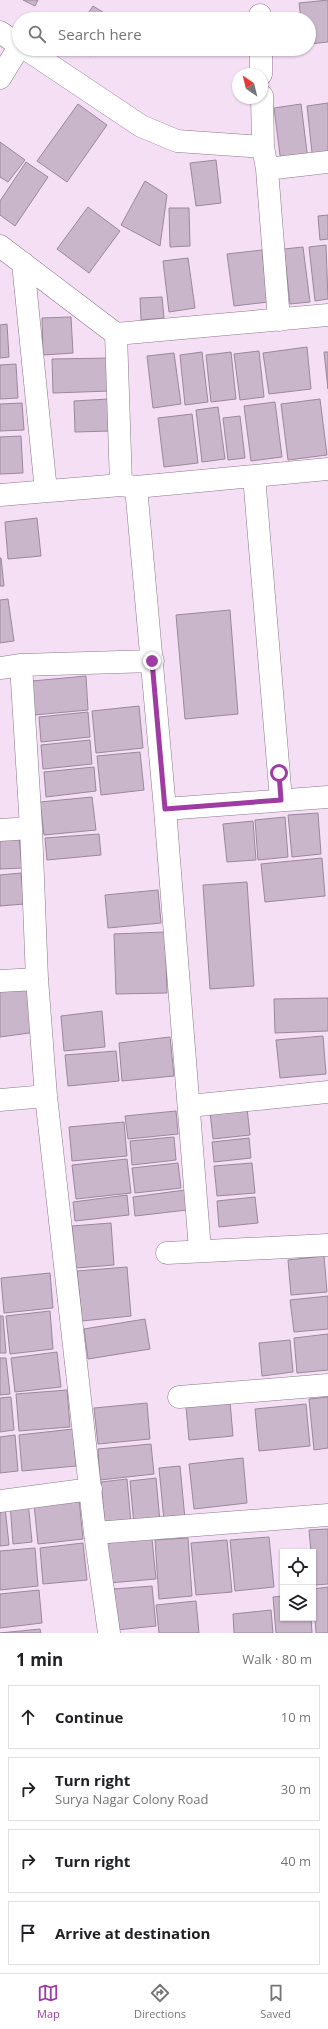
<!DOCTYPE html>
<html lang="en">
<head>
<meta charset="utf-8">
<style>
	body { margin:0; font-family:"Open Sans",sans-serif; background:#f2f2f2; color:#202124 }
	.controls { position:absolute; right:12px; bottom:12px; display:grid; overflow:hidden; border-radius:0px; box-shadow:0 1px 3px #0004 }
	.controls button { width:36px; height:36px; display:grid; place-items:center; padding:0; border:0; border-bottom:1px solid #e0e0e0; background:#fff; color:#202124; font:20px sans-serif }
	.compass { position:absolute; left:232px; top:68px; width:36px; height:36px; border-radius:50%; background:#fff; box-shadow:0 1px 3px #0004; rotate:325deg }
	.stop { position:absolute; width:12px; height:12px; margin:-9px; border:3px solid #9f3ca3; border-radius:50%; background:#fff }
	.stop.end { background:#9f3ca3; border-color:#fff; box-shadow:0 1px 4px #0008 }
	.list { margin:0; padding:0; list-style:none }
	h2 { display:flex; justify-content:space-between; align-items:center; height:52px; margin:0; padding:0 16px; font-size:17px }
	h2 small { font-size:13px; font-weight:400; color:#757577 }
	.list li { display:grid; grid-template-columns:26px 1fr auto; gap:12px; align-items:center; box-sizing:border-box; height:64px; margin:0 8px 8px; padding:0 8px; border:1px solid #e0e0e0; border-radius:0px }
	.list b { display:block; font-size:15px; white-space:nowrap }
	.list p { margin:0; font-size:13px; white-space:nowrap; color:#757577 }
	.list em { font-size:13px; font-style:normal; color:#757577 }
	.icon { flex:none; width:22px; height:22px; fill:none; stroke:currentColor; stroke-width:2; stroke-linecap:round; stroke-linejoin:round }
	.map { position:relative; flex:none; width:328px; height:1633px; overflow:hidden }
	.search { position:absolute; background:#fff; box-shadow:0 1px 3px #0004; left:12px; right:12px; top:12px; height:44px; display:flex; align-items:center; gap:10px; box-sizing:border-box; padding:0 14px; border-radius:22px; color:#757577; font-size:15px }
	.sheet { height:340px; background:#fff }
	nav { display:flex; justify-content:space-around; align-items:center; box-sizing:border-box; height:56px; border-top:1px solid #e0e0e0; background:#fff; font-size:11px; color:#757577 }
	nav a { display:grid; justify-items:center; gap:2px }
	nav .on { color:#9f3ca3 }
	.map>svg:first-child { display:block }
</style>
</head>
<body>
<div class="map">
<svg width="328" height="1633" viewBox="0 0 328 1633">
	<rect width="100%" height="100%" fill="#f4dff4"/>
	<path fill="#cab6ca" stroke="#9c889c" d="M23 0H38L35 6Z
		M328 0V42L309 44V19H301L299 3Z
		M93 6 114 19H84Z
		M80 49H95L91 56Z
		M328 103V160L313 162 307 106Z
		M78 104 107 125 67 182 37 161Z
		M301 104 308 160 281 163 274 108Z
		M0 142 25 160 8 182 0 177Z
		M216 160 221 203 196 206 190 163Z
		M26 162 48 177 15 226 0 215V201Z
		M145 181 167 195 160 246 121 225Z
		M88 207 120 231 89 273 57 249Z
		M169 208H189L190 246 170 247Z
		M328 215V239L320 240 318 216Z
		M326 245 328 299 315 301 309 247Z
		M303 247 310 302 290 304 284 249Z
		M262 250 268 302 234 306 227 254Z
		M188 258 195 308 169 312 163 261Z
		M162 297 164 318 141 320 140 298Z
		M71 317 73 353 43 355 42 318Z
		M7 324 9 357 0 358V325Z
		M307 347 311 389 269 394 263 353Z
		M259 351 264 397 240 400 234 354Z
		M202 352 208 402 185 405 180 355Z
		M231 352 236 399 211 402 206 355Z
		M324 352H328V389Z
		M174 353 181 404 153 408 147 356Z
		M110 358V391L53 393 52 359Z
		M16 364 18 398 0 399V365Z
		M108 399 110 431 75 432 74 401Z
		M320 399 327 455 288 460 281 404Z
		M275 402 282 457 251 461 244 406Z
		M22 403 24 430 0 431V404Z
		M218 407 225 459 202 462 196 410Z
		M192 414 198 463 164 467 158 418Z
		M240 416 245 458 228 460 223 418Z
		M21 436 23 473 0 474V437Z
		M37 518 41 556 8 559 5 522Z
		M0 558H1L4 586H0Z
		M8 599 14 641 0 643V600Z
		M230 610 238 714 185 719 176 615Z
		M86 676 88 710 34 715 32 681Z
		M139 706 143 748 96 753 92 711Z
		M88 712 90 737 41 742 39 717Z
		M90 740 92 764 43 769 41 745Z
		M140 752 144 790 101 795 97 756Z
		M94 767 96 791 46 797 44 772Z
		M92 797 96 830 44 835 40 802Z
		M318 813 321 854 292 857 288 815Z
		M285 817 288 857 258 860 255 820Z
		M253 821 256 860 227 862 223 824Z
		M99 834 101 855 47 860 45 838Z
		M19 837 22 868 0 869V838Z
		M322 858 325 896 265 902 261 864Z
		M21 873 24 904 0 906V875Z
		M247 882 254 986 210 989 203 885Z
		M158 890 161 923 108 928 105 895Z
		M165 932 167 993 116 994 114 934Z
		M32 986 37 1032 0 1037V990Z
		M328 998V1031L275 1033 274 999Z
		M102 1011 105 1047 64 1051 61 1016Z
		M323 1036 326 1074 280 1078 276 1040Z
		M170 1037 174 1076 122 1081 119 1043Z
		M116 1051 119 1081 68 1086 65 1055Z
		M247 1108 250 1135 213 1139 210 1112Z
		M176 1111 178 1134 128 1139 125 1116Z
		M124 1122 127 1156 72 1161 69 1127Z
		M174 1137 176 1160 132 1165 130 1141Z
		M249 1138 251 1158 214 1162 212 1142Z
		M127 1159 131 1193 76 1199 72 1165Z
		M178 1163 181 1188 135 1193 132 1168Z
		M252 1163 255 1193 217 1196 214 1166Z
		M185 1190 187 1210 135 1216 133 1197Z
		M127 1195 129 1215 75 1221 73 1202Z
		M255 1197 258 1223 219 1227 217 1201Z
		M111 1223 114 1265 76 1268 72 1226Z
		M324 1256 327 1292 291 1295 288 1260Z
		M127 1267 131 1316 82 1321 77 1271Z
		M50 1273 53 1308 4 1313 1 1278Z
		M328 1296V1329L294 1332 290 1300Z
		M50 1311 53 1349 10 1354 6 1316Z
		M0 1316H3L6 1353H0Z
		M145 1319 150 1349 88 1359 84 1329Z
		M328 1334V1370L297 1373 294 1338Z
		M290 1340 293 1372 262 1376 259 1343Z
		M57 1352 61 1387 15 1392 11 1358Z
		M0 1358H6L10 1394 0 1395Z
		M67 1390 70 1427 19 1431 16 1394Z
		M11 1397 14 1430 0 1432V1398Z
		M328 1397V1448L314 1450 309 1399Z
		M230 1402 233 1436 189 1440 186 1407Z
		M147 1403 150 1439 98 1444 94 1408Z
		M306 1404 310 1446 259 1451 255 1409Z
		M73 1429 76 1466 22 1471 19 1435Z
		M15 1435 18 1471 0 1473V1437Z
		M151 1444 154 1474 100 1480 98 1449Z
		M243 1458 247 1503 194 1509 189 1464Z
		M180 1466 185 1519 164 1521 159 1468Z
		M156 1478 160 1522 134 1525 130 1481Z
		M127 1479 131 1523 105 1526 101 1482Z
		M79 1499 83 1539 38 1544 34 1504Z
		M28 1501 32 1542 13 1544 10 1503Z
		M0 1507H5L9 1545 0 1546Z
		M328 1529V1584L314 1585 313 1552H311L309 1530Z
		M269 1537 274 1587 235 1591 230 1540Z
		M188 1538 192 1596 159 1599 155 1540Z
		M152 1539 156 1579 109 1583 106 1543Z
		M227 1540 232 1592 196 1595 191 1543Z
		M83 1543 87 1580 43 1584 40 1548Z
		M35 1548 38 1586 0 1590V1551Z
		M152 1586 156 1626 116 1630 113 1589Z
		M328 1587V1633H316L313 1589Z
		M39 1590 42 1623 0 1628V1594Z
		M283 1596V1618H311L312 1633H276L273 1597Z
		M196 1601 199 1633H159L156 1605Z
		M271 1610 273 1633H234L233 1614Z
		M40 1629 41 1633H0Z"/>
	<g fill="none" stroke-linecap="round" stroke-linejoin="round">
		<defs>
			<path id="minor" d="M260 15V19
				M0 32 19 45
				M26 49 141 126 177 141 263 147
				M261 49V74
				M0 78 19 47
				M262 96 263 147 267 169 279 320
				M267 169 328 162
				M0 246 116 334 121 485
				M23 263 46 491
				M116 334 328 315
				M254 476 281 800
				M136 487 165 809 200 1250
				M0 495 121 485 136 487 328 469
				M21 665 31 828 37 979 46 1096 95 1533 109 1633
				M0 668 21 665 153 661
				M165 809 328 797
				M0 830 31 828
				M0 981 37 979
				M0 1100 46 1096
				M189 1106 328 1092
				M167 1253 328 1245
				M179 1397 328 1385
				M0 1501 91 1489
				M95 1533 328 1515"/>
		</defs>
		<use href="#minor" stroke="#8b788b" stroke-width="23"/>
		<use href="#minor" stroke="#fff" stroke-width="22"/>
	</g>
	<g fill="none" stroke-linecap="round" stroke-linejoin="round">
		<path stroke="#9f3ca3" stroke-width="5" d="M152 661 165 809 281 800 279 773"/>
	</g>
</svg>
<div class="controls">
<button><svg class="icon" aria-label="locate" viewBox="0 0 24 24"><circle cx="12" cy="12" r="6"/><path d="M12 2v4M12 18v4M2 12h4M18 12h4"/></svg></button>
<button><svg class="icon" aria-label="layers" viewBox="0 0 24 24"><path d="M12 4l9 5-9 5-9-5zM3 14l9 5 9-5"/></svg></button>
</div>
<svg class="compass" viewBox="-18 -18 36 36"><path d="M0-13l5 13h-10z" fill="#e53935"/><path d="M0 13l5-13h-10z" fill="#757577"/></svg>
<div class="stop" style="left:279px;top:773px"></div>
<div class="stop end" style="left:152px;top:661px"></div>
<div class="search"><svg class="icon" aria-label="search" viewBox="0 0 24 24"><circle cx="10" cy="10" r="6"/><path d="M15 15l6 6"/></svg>Search here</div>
</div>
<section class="sheet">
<h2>1 min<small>Walk · 80 m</small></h2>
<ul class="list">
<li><svg class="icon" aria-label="ahead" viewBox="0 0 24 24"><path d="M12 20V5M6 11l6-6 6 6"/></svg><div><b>Continue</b></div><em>10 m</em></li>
<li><svg class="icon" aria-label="right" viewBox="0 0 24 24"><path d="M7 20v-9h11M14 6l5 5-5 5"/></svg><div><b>Turn right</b><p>Surya Nagar Colony Road</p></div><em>30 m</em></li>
<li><svg class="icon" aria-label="right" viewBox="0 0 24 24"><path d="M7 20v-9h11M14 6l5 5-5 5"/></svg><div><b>Turn right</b></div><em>40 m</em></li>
<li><svg class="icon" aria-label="arrive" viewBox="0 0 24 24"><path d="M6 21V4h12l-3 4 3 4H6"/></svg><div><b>Arrive at destination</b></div></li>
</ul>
</section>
<nav>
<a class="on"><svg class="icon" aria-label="map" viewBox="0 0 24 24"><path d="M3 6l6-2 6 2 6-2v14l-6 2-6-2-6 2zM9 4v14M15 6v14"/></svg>Map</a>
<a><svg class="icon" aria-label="directions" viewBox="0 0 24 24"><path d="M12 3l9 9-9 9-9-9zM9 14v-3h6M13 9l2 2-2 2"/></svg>Directions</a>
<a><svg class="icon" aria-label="saved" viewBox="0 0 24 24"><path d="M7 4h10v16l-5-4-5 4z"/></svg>Saved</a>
</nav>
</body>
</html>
